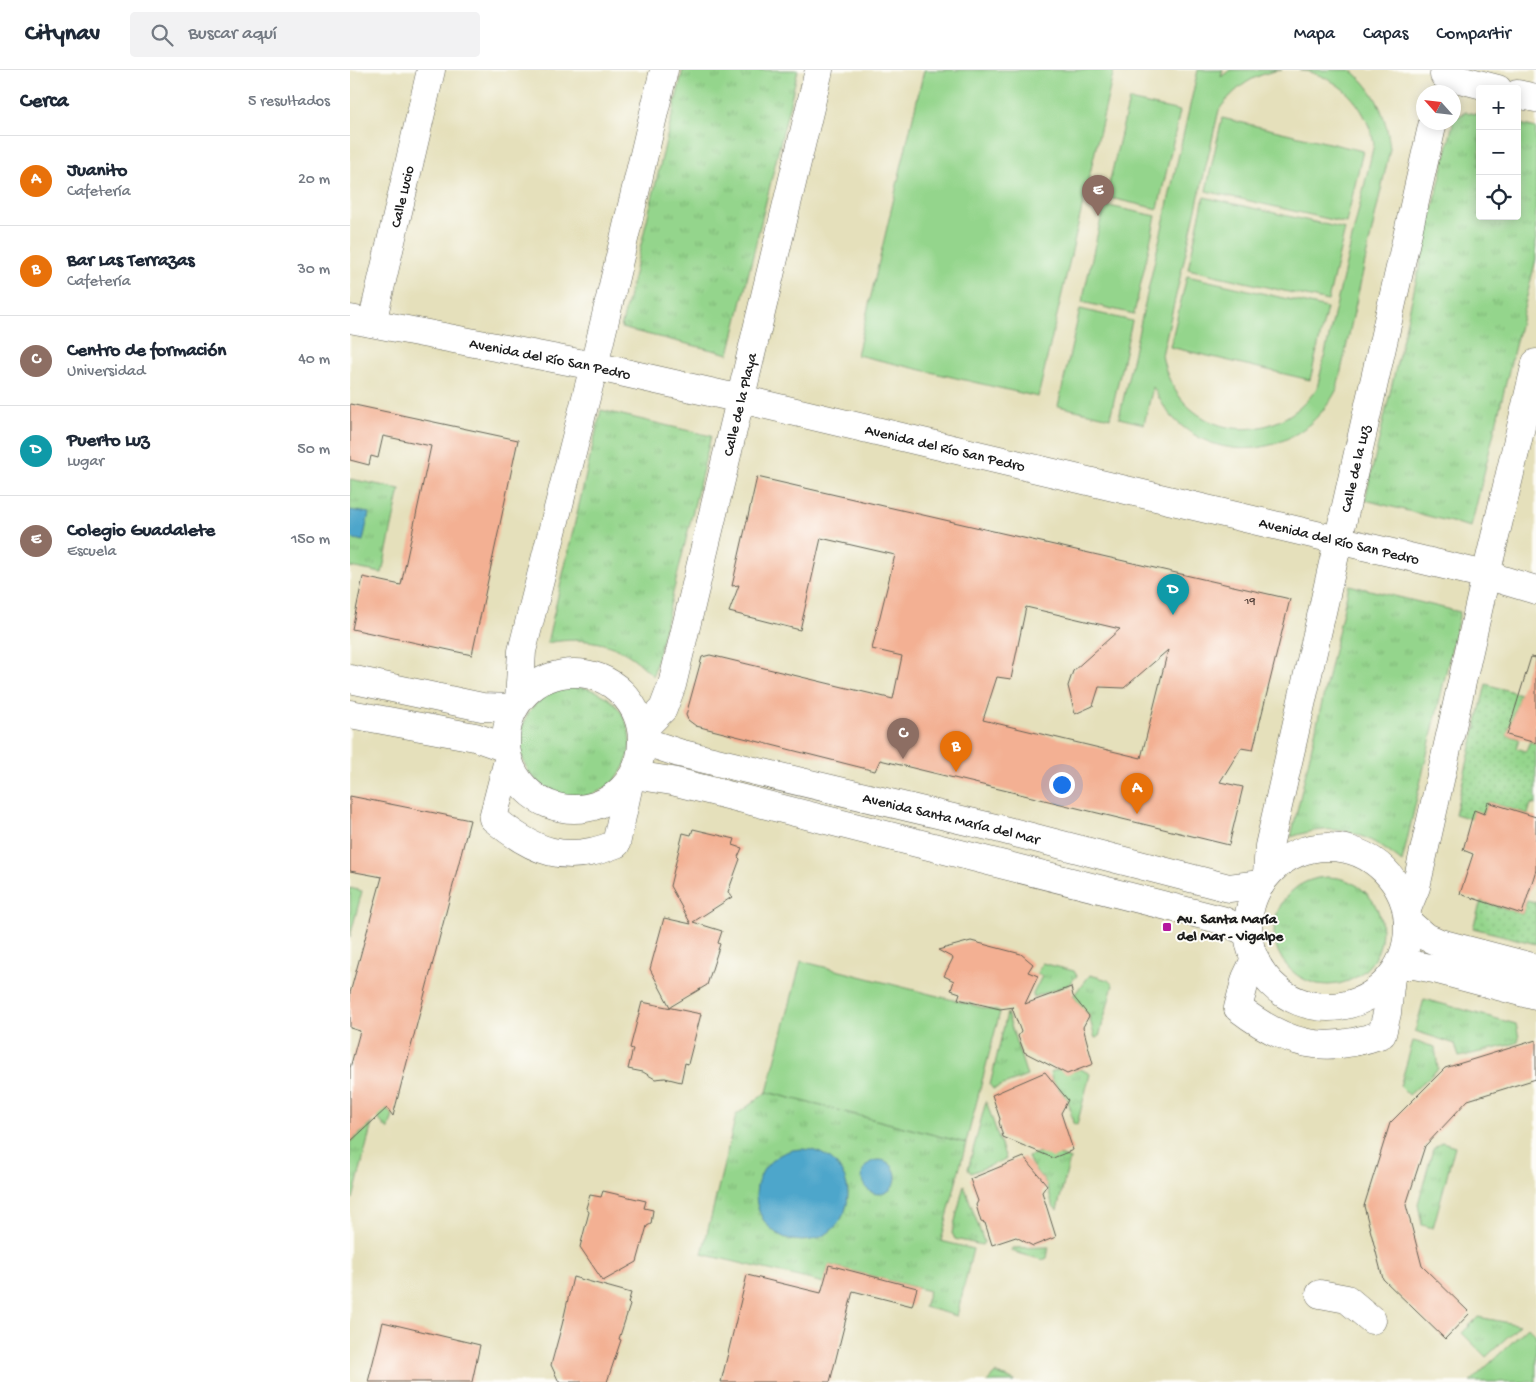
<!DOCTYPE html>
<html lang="es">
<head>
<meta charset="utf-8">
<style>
	body { margin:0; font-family:"Gochi Hand",sans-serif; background:#f2f2f3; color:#1f2937 }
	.controls { position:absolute; right:15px; top:15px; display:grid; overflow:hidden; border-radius:5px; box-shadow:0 2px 12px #0003 }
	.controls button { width:45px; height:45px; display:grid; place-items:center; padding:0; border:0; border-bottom:1px solid #e0e1e3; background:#fff; color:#1f2937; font:25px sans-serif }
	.compass { position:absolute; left:1066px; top:15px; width:45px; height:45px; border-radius:50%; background:#fff; box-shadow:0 2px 12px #0003; rotate:297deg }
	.you { position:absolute; left:711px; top:714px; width:18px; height:18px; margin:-12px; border:4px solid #fff; border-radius:50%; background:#1a73e8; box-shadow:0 0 0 8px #1a73e833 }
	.badge { display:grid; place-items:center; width:32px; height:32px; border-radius:50%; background:#b5179e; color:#fff; font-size:16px; font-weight:700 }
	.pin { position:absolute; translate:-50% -41px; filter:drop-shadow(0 1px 2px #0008) }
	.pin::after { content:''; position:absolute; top:26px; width:18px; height:15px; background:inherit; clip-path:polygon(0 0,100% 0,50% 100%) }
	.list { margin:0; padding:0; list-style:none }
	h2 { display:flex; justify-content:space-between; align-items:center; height:65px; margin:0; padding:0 20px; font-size:21px }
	h2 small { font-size:16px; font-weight:400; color:#747a83 }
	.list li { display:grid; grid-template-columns:32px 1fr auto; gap:15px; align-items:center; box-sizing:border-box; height:90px; padding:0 20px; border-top:1px solid #e0e1e3 }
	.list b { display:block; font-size:19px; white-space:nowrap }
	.list p { margin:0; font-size:16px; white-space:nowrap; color:#747a83 }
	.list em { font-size:16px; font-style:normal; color:#747a83 }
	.icon { flex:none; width:28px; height:28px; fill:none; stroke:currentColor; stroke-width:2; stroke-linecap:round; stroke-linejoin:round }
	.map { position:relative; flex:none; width:1186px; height:1312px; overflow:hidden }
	header { display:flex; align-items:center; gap:30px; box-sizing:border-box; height:70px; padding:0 25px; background:#fff; border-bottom:1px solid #e0e1e3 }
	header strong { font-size:24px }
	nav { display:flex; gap:28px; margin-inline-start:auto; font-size:18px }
	.search { width:350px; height:45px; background:#f2f2f3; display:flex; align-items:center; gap:12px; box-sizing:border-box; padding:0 18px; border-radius:5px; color:#747a83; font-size:19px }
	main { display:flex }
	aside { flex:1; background:#fff }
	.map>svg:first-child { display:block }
</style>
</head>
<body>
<header>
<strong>Citynav</strong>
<div class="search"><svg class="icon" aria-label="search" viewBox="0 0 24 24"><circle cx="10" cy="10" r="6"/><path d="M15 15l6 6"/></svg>Buscar aquí</div>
<nav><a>Mapa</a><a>Capas</a><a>Compartir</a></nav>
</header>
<main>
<aside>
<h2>Cerca<small>5 resultados</small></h2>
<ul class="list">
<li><span class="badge" style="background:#e8710a">A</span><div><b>Juanito</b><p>Cafetería</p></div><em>20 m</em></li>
<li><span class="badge" style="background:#e8710a">B</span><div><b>Bar Las Terrazas</b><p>Cafetería</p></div><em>30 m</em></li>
<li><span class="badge" style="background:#8d6e63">C</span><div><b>Centro de formación</b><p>Universidad</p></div><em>40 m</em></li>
<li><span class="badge" style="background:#0f9aa8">D</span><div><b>Puerto Luz</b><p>Lugar</p></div><em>50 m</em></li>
<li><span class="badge" style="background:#8d6e63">E</span><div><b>Colegio Guadalete</b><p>Escuela</p></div><em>150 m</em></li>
</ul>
</aside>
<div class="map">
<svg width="1186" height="1312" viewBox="0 0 1186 1312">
	<defs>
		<pattern id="grass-tufts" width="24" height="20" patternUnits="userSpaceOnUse" patternTransform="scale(1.25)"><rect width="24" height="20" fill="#94d58c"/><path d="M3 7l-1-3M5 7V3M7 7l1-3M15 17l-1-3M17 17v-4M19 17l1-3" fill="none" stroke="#7fb678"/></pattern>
		<pattern id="garden-dots" width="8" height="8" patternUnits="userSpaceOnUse" patternTransform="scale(1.25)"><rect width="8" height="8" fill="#94d58c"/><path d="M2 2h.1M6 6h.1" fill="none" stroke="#7fb678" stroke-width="1.8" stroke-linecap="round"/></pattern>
	</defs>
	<rect width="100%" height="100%" fill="#fdfcf7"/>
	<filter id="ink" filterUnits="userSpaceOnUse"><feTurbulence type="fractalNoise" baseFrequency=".02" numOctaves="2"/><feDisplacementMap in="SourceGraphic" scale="10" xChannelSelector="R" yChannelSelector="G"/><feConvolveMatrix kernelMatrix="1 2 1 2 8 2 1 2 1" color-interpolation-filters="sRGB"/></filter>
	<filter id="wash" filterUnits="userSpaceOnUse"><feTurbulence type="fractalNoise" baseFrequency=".0096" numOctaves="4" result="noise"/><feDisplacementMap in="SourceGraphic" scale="20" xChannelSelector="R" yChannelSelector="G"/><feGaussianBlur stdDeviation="1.12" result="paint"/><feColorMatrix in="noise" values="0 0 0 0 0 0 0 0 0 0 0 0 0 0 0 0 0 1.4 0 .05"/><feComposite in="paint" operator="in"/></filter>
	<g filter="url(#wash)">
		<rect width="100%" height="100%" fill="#e5e0bb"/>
		<path fill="url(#grass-tufts)" stroke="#587854" d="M333 0H448L379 284 271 258Z
			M1116 42 1130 45V146H1167V53L1186 58V189L1121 457 1015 430 1104 49Z
			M251 340 361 366 303 606C297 600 290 593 283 588 258 570 226 567 197 573Z
			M0 409 50 419 32 503 0 497Z
			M999 515 1110 542 1052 792C1015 762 988 751 941 767Z
			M170 672a55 55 0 1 1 110 0a55 55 0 1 1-110 0Z
			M924 861a54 54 0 1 1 108 0a54 54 0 1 1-108 0Z
			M692 893 724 901 727 906 718 915 684 927 683 924 692 906 687 903Z
			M740 905 758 910 763 915 749 967 745 968 739 946 723 926Z
			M1074 929 1166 954 1169 968 1167 973 1109 987 1105 974 1065 961Z
			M657 943 677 1006 643 1019 640 1015Z
			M1063 971 1085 977 1088 999 1059 1025 1050 1016Z
			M719 996 724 1001 731 999 740 1004 727 1055 723 1053 718 1030 702 1010 700 1002Z
			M417 1022 616 1073 591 1171 623 1179 607 1246 574 1237 579 1221 479 1195 474 1213 352 1184 386 1045Z
			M26 1026 43 1046 38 1060 16 1035Z
			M636 1031 656 1089 621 1103 618 1099Z
			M22 1053 3 1129 0 1126V1072Z
			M1092 1072 1105 1076 1083 1158 1072 1155 1068 1134 1083 1079Z
			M697 1080 720 1089 707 1140C699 1134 701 1123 696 1114 690 1104 681 1098 678 1086Z
			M614 1115 634 1172 632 1175 605 1169 602 1163Z
			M699 1177 697 1188 693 1190 661 1181 662 1178Z
			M1128 1247 1170 1255 1136 1287 1112 1263Z
			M645 1303 665 1311V1312H637Z"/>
		<path fill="url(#garden-dots)" stroke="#587854" d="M1136 614 1170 624 1157 665 1169 669 1166 678 1176 681 1180 671 1186 673V735L1181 734 1178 744 1138 732 1134 744 1124 741 1122 749 1105 744Z
			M1131 831 1172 844 1177 831 1185 833 1186 831V874L1123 858Z"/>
		<path fill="#94d58c" stroke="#587854" d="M574 0H764L688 327 507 285Z
			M848 0H873L871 7 880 0H932C905 3 884 18 869 40L812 285C826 366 921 385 967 318L1024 74C1016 34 989 6 949 0H1001C1026 20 1037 47 1040 79L987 319C955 382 876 400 824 349 815 340 809 328 803 317L794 354 769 348Z
			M779 30 830 41 808 139 756 127Z
			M872 48 1013 81 996 153 856 121Z
			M854 127 995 159 978 231 838 199Z
			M754 135 806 146 784 244 732 232Z
			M837 206 977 238 960 310 820 277Z
			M730 239 782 251 760 348 708 336Z
			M0 818 12 821 0 867Z
			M451 891 650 942 616 1073 417 1022Z
			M1178 1257 1186 1265V1312H1120Z"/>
		<path fill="#4ea6cb" stroke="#356174" d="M0 440 19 443 13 471 0 468Z
			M406 1125a46 46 0 1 1 92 0a46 46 0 1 1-92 0Z
			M512 1107a17 17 0 1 1 34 0a17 17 0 1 1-34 0Z"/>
		<g id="blocks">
			<path fill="#f3b093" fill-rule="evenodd" d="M0 334 168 370 122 585 2 559 13 507 51 515 81 376 33 366 28 388 21 386 19 395 0 390Z
				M407 407 940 529 903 680 891 678 870 712 893 717 879 775 530 690 525 701 346 656 338 650 336 645 352 587 360 585 543 629 552 586 522 579 545 485 471 468 450 560 379 542 389 515 382 516ZM676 537 770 559 723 601 718 616 725 644 743 636 749 617 774 618 818 580 791 688 633 650 647 607 661 609Z
				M1181 587 1186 588V673L1157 665Z
				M0 726 120 750 43 1046 37 1038 0 1072V998L10 961 0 958V923L32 807 0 801Z
				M1138 732 1186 747V800L1172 844 1110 824 1123 784 1113 780 1124 740 1134 744Z
				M343 759 385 769 383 775 392 778 388 787 390 789 378 822 382 827 343 852 372 861 368 873 370 874 357 915 320 937 300 899 314 848 341 854 320 816 333 763 341 765Z
				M621 871 671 884 683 894 678 902 688 906 675 934 721 917 723 926 739 946 733 957 743 994 717 1004 674 982 668 966 671 962 662 938 664 937 650 939 608 929 610 923 601 920 604 911 594 906 603 888 588 880Z
				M292 932 351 944 338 994 335 993 331 1012 315 1008 305 1009 293 1002 278 999 283 979 280 978Z
				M1186 970V1009L1118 1030 1075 1076 1056 1135 1072 1196 1120 1243 1095 1269 1033 1209 1014 1136 1040 1053 1095 998Z
				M695 1002 718 1030 711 1043 723 1080 703 1088 653 1067 649 1052 650 1049 642 1025Z
				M674 1087 697 1115 692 1122 706 1167 683 1176 666 1167 642 1175 635 1153 631 1152 626 1135 628 1131 620 1109Z
				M253 1121 296 1131 294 1138 303 1140 301 1154 297 1156 287 1192 253 1211 230 1177 239 1142 236 1138 240 1125 251 1127Z
				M479 1195 567 1218 562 1236 503 1221 480 1312H371L397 1205 471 1223Z
				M223 1207 281 1223 278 1233 280 1235 269 1269 271 1270 257 1312H209L201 1295 212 1255Z
				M33 1252 130 1275 122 1312H18Z"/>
		</g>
	</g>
	<g filter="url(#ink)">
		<use href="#blocks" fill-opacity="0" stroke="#626154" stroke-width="1"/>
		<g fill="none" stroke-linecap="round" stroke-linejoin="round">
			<defs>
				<g id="minor">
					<path d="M1094 5 1148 19"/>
					<path d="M1167 24 1186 28"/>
					<path id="s1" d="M0 249 244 296 391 329 1136 505 1186 520"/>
					<path id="s2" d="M22 253 81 0"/>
					<circle cx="224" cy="671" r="68"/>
					<path d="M0 609 132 637 164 638"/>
					<path d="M169 630 172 581 244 296 314 0"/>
					<path d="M0 644 125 667 156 678"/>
					<path id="s3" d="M292 660 313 639 322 615 469 0"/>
					<path id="s4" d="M293 671 329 683 650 759 879 818 911 814"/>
					<path d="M158 690 143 748C183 782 216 795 266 774L279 714"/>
					<path d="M284 705 322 711 872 850 898 863"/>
					<circle cx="978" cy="857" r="80"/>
					<path id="s5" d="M917 804 919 776 1083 52"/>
					<path d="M1057 839 1066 817 1136 505 1186 293"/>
					<path d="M1058 852 1074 866 1090 873 1186 898"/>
					<path d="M905 889 896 908 888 938C936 975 974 985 1032 964L1037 943 1041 907"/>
					<path d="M1049 895H1064L1084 899 1186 926"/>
					<path d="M970 1224 997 1229 1022 1250"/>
				</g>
			</defs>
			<use href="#minor" stroke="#626154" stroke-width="29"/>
			<use href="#minor" stroke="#fff" stroke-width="28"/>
		</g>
	</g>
	<rect fill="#b5179e" stroke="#fdfcf7" stroke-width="2" x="812" y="852" width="10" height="10" rx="2.5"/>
	<g text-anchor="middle" stroke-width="4" stroke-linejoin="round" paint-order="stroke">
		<g font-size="12" fill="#52413a">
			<text x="900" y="534">19</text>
		</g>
		<g font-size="15" fill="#1c1c1c" stroke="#fdfcf7">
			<text dy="5" stroke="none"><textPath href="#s2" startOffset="130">Calle Lucio</textPath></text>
			<text dy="5" stroke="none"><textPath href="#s1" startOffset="204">Avenida del Río San Pedro</textPath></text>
			<text dy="5" stroke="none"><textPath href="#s3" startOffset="344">Calle de la Playa</textPath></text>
			<text dy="5" stroke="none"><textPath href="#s1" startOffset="609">Avenida del Río San Pedro</textPath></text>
			<text dy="5" stroke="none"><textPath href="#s5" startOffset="415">Calle de la Luz</textPath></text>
			<text dy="5" stroke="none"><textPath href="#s1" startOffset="1014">Avenida del Río San Pedro</textPath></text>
			<text dy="5" stroke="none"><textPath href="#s4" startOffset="318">Avenida Santa María del Mar</textPath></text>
		</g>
		<g font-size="15" font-weight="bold" fill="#1c1c1c" stroke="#fdfcf7" text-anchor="start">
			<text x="827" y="853">Av. Santa María<tspan x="827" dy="17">del Mar - Vigalpe</tspan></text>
		</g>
	</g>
</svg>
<div class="controls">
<button>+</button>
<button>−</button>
<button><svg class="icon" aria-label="locate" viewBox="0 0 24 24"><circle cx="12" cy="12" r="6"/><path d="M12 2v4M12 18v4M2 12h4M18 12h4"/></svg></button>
</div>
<svg class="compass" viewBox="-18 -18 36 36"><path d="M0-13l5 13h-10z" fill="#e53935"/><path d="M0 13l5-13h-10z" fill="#747a83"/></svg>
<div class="you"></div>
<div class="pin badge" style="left:787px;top:744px;background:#e8710a">A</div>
<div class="pin badge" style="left:606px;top:702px;background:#e8710a">B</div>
<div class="pin badge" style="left:553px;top:689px;background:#8d6e63">C</div>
<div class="pin badge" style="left:823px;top:545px;background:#0f9aa8">D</div>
<div class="pin badge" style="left:748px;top:146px;background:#8d6e63">E</div>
</div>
</main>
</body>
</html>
